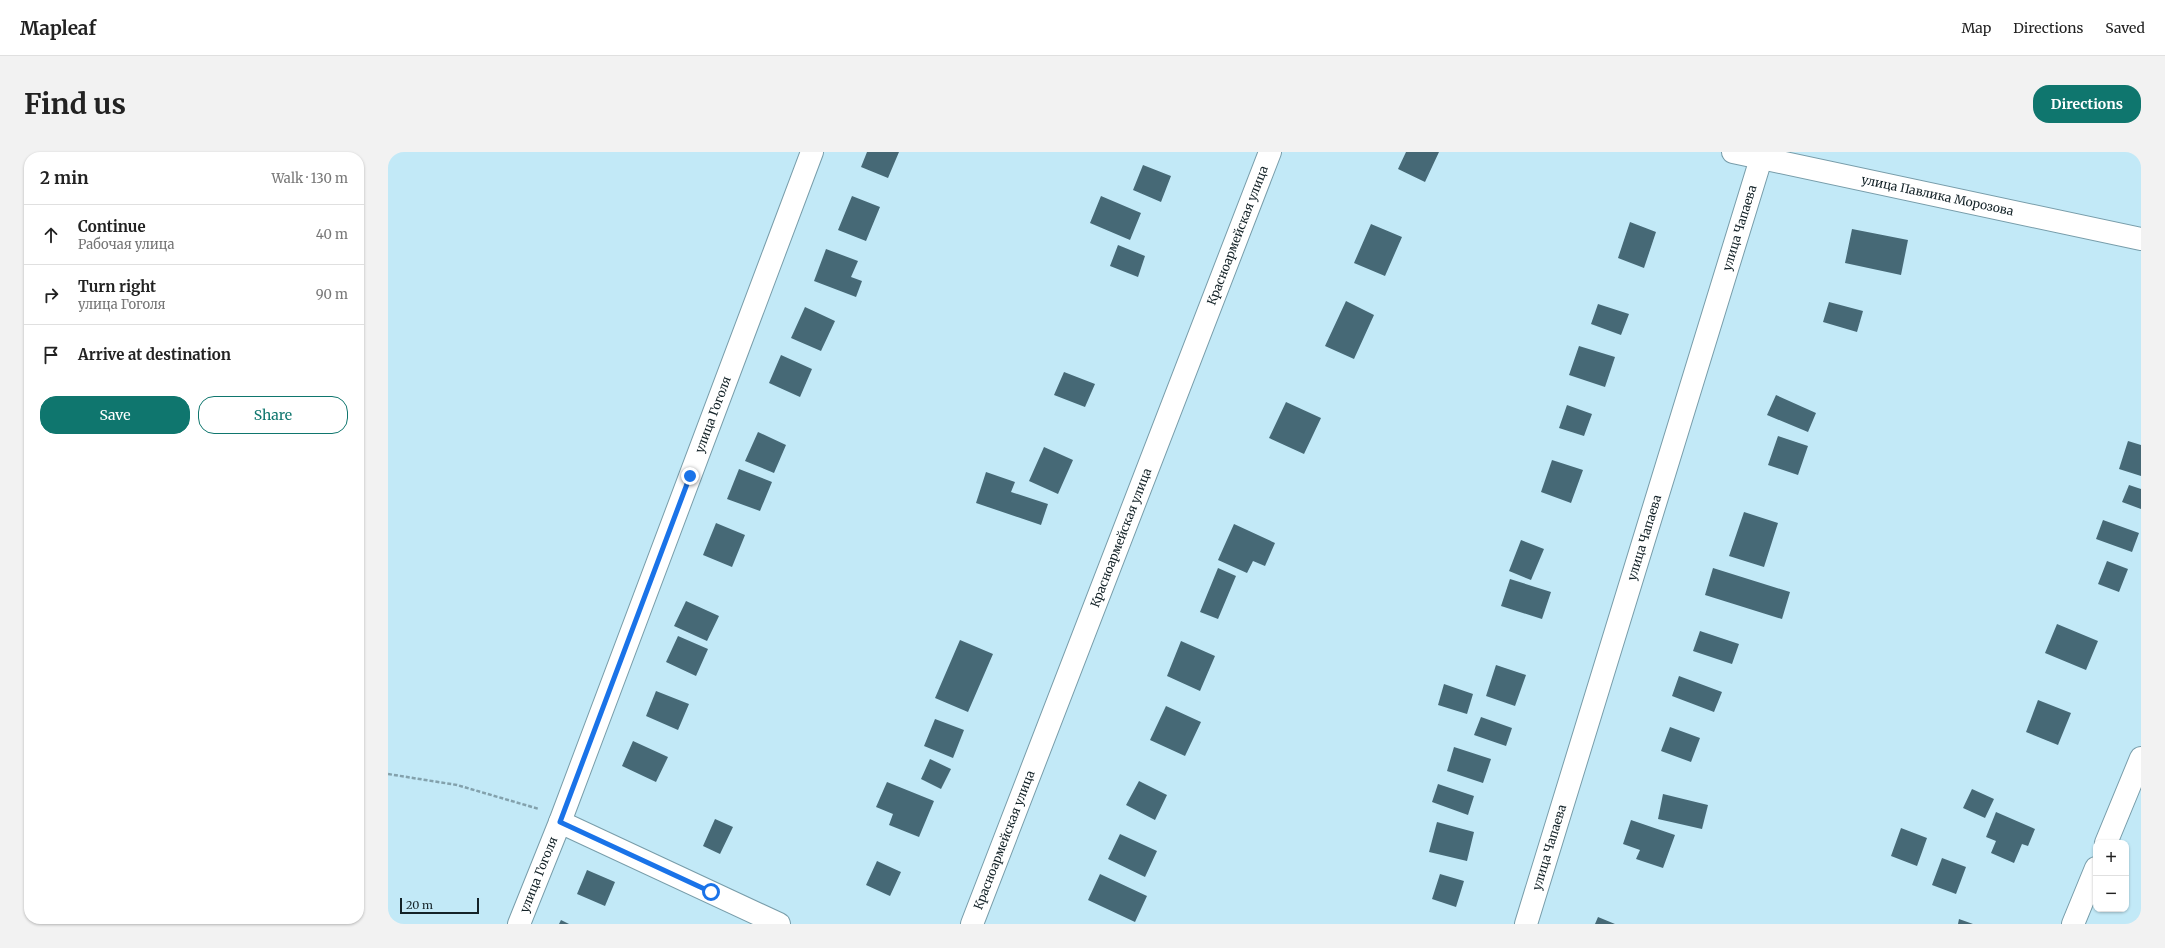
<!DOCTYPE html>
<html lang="en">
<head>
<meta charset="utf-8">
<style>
	body { margin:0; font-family:Merriweather,serif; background:#f2f2f2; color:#222 }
	.controls { position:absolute; right:12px; bottom:12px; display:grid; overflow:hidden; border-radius:8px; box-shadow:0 1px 3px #0004 }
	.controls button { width:36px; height:36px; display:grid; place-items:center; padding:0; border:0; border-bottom:1px solid #e0e0e0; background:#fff; color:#222; font:20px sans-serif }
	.scale { position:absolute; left:12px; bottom:10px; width:79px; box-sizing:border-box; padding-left:4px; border:2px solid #132227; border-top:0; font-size:11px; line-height:14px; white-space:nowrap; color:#132227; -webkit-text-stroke:3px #c2e9f7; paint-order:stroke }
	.stop { position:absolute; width:12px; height:12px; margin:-9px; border:3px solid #1a73e8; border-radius:50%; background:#fff }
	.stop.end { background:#1a73e8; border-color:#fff; box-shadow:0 1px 4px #0008 }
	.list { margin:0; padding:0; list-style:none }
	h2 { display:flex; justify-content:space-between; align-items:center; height:52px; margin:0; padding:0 16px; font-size:17px }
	h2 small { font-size:13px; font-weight:400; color:#767676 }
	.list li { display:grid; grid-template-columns:26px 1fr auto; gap:12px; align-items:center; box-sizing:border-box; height:60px; padding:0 16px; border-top:1px solid #e0e0e0 }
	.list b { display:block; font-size:15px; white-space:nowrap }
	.list p { margin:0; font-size:13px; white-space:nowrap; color:#767676 }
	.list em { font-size:13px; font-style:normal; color:#767676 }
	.actions { display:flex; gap:8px; padding:12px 16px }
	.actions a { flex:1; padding:9px 0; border:1px solid #0f766e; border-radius:16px; text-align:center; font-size:14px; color:#0f766e }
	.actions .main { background:#0f766e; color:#fff }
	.icon { flex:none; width:22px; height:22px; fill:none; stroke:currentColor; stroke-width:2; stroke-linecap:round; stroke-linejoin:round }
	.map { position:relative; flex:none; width:1753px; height:772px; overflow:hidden; border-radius:16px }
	header { display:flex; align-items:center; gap:24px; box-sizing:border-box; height:56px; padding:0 20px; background:#fff; border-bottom:1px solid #e0e0e0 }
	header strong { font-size:19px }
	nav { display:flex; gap:22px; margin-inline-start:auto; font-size:14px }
	.intro { display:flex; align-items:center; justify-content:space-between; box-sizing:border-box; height:96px; padding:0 24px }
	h1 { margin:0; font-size:28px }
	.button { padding:10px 18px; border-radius:16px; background:#0f766e; color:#fff; font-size:14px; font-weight:700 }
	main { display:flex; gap:24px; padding:0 24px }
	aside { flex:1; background:#fff; border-radius:16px; box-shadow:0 1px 3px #0004 }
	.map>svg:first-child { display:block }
</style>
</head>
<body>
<header>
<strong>Mapleaf</strong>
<nav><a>Map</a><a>Directions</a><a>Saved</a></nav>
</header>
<div class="intro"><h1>Find us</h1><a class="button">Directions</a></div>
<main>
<aside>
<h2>2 min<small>Walk · 130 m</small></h2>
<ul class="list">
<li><svg class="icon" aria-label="ahead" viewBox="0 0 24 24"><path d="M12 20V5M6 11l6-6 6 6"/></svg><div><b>Continue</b><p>Рабочая улица</p></div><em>40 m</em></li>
<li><svg class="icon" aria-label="right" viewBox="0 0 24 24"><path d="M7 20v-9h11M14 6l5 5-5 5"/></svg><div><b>Turn right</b><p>улица Гоголя</p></div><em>90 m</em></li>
<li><svg class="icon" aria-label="arrive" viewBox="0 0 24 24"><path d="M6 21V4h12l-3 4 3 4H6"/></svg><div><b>Arrive at destination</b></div></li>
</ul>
<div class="actions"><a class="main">Save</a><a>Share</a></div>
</aside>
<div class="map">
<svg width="1753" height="772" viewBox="0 0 1753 772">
	<rect width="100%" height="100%" fill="#c2e9f7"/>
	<path fill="#466976" d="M479 0H511L500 26 473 15Z
		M1018 0H1051L1037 30 1010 17Z
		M755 13 783 24 773 50 745 38Z
		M464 44 492 55 478 89 450 78Z
		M713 44 753 61 742 88 702 71Z
		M1242 70 1268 80 1256 116 1230 106Z
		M983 72 1014 85 997 124 966 111Z
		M1464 77 1520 88 1513 123 1457 111Z
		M730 93 757 104 750 125 722 114Z
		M438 97 470 109 463 125 474 129 468 145 426 129Z
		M958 149 986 163 966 207 937 194Z
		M1441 150 1475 159 1469 180 1435 170Z
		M1210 152 1241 162 1233 183 1203 172Z
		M417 155 447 169 433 199 403 186Z
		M1191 194 1227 205 1217 235 1181 223Z
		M393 203 424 217 412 245 381 231Z
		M676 220 707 232 697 255 666 243Z
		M1388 243 1428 261 1420 280 1379 263Z
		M898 250 933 266 916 302 881 286Z
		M1179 253 1204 262 1196 284 1171 276Z
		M370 280 398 293 386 321 357 309Z
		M1390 284 1420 294 1410 323 1380 313Z
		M1740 289 1753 293V324L1731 317Z
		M656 295 685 308 670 342 641 329Z
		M1164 308 1195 318 1183 351 1153 340Z
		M351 317 384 330 372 359 339 347Z
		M598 320 627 330 623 340 660 352 653 373 588 351Z
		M1741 333 1753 337V357L1734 350Z
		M1356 360 1390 371 1376 415 1341 404Z
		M1715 368 1751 381 1744 400 1708 387Z
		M328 371 357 383 344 415 315 403Z
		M846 372 887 391 877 414 865 409 859 421 830 408Z
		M1133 388 1156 397 1143 428 1121 419Z
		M1719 409 1740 417 1731 440 1710 432Z
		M830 416 848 424 830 467 812 460Z
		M1325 416 1402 440 1394 467 1317 443Z
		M1122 427 1163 440 1154 467 1113 454Z
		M298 449 331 464 319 489 286 474Z
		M1669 472 1710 489 1698 518 1657 501Z
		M1312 479 1351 492 1344 512 1305 499Z
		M290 484 320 497 308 524 278 510Z
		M572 488 605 502 580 560 547 546Z
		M793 489 827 504 812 539 779 524Z
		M1108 513 1138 523 1127 554 1098 544Z
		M1291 524 1334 540 1326 560 1284 544Z
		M1056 532 1085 542 1079 562 1050 553Z
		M268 539 301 552 290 578 258 564Z
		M1650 548 1683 561 1670 593 1638 580Z
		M778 554 813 570 797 604 762 588Z
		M1093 565 1124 576 1118 594 1086 583Z
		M547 567 576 578 565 606 536 594Z
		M1282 575 1312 586 1303 610 1273 599Z
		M245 589 280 605 268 630 234 614Z
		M1066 595 1103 607 1095 631 1059 619Z
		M542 607 563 617 553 637 533 627Z
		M751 629 779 643 767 668 738 653Z
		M499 630 546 649 531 685 501 673 505 662 488 655Z
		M1050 632 1086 644 1080 663 1044 650Z
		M1584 637 1606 647 1597 666 1575 656Z
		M1275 642 1320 653 1314 677 1270 667Z
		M1608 660 1647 677 1640 694 1634 692 1626 711 1603 701 1608 689 1598 685Z
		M327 667 345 675 332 702 315 694Z
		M1243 668 1287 683 1275 716 1248 707 1252 698 1235 692Z
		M1049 670 1086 680 1079 709 1041 700Z
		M1513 676 1539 686 1529 714 1503 704Z
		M732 682 769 699 757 725 720 707Z
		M1554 706 1578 715 1568 742 1544 733Z
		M489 709 513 720 502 744 478 733Z
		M199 718 227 730 217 754 189 742Z
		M712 722 759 744 747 770 700 748Z
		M1052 722 1076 729 1068 755 1044 747Z
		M1210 765 1227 772H1207Z
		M1571 767 1585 772H1570Z
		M173 768 181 772H171Z"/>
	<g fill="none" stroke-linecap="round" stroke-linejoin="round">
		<defs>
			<g id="street">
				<path id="s1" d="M1345 0 1753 87"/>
				<path d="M172 670 391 772"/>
				<path d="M1718 691 1753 606"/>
				<path id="s2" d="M131 772 172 670 424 0"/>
				<path id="s3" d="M584 772 882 0"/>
				<path d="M1685 772 1708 716"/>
			</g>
			<g id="secondary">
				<path id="s4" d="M1138 772 1375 0"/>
			</g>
		</defs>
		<use href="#street" stroke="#789daa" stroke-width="24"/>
		<use href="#secondary" stroke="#789daa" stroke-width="24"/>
		<path stroke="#83a1ac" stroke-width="2.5" stroke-dasharray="4 2" stroke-linecap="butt" d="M0 622 69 633 151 657"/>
		<use href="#street" stroke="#fff" stroke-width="22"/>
		<use href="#secondary" stroke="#fff" stroke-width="22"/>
	</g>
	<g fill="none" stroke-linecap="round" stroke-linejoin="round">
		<path stroke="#1a73e8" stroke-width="5" d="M302 324 172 670 323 740"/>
	</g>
	<g text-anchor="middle" stroke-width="4" stroke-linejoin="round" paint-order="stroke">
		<g font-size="12" fill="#132227" stroke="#c2e9f7">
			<text dy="4" stroke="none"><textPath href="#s1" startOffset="209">улица Павлика Морозова</textPath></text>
			<text dy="4" stroke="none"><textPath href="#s4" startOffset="728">улица Чапаева</textPath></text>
			<text dy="4" stroke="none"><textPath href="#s3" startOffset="738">Красноармейская улица</textPath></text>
			<text dy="4" stroke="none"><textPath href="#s2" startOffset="545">улица Гоголя</textPath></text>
			<text dy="4" stroke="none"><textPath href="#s3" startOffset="414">Красноармейская улица</textPath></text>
			<text dy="4" stroke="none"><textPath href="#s4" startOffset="404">улица Чапаева</textPath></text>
			<text dy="4" stroke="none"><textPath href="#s3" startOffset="90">Красноармейская улица</textPath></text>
			<text dy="4" stroke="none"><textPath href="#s4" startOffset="80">улица Чапаева</textPath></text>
			<text dy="4" stroke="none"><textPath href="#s2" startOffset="53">улица Гоголя</textPath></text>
		</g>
	</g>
</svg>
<div class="controls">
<button>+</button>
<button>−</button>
</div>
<div class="scale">20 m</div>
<div class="stop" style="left:323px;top:740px"></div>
<div class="stop end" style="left:302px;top:324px"></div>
</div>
</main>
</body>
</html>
